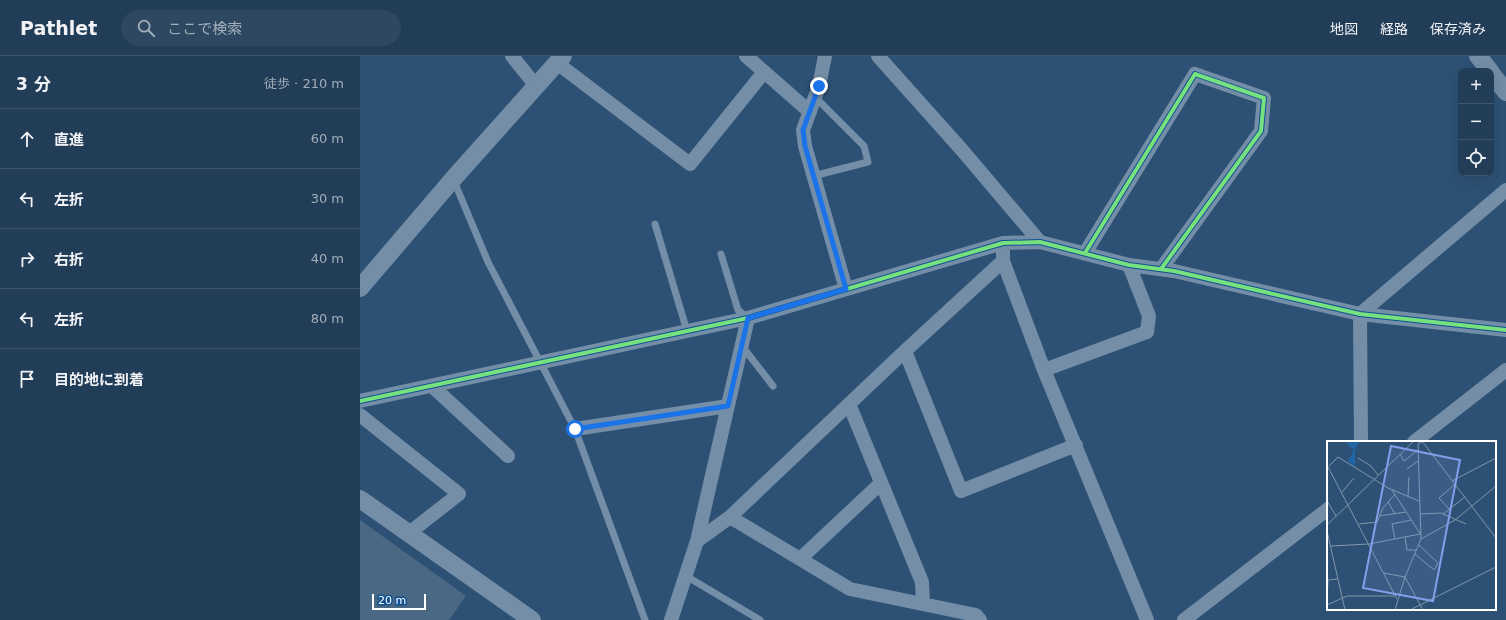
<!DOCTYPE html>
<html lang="ja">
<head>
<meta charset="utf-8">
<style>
	body { margin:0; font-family:"DejaVu Sans","Noto Sans JP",sans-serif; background:#2e4861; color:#f1f3f6 }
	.controls { position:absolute; right:12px; top:12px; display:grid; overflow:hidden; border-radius:8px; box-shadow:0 4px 16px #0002 }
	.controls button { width:36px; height:36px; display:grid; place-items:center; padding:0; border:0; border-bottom:1px solid #3f566d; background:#223d57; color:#f1f3f6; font:20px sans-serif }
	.scale { position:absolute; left:12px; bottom:10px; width:54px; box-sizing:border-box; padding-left:4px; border:2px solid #fff; border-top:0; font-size:11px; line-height:14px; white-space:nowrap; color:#fff; -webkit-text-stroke:3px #0f5192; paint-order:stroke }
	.stop { position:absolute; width:12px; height:12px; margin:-9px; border:3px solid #1a73e8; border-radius:50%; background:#fff }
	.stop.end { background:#1a73e8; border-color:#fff; box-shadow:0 1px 4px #0008 }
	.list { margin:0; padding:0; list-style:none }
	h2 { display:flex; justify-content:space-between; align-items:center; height:52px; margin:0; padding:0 16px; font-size:17px }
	h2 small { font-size:13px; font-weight:400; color:#a2aeba }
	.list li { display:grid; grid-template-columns:26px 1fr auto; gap:12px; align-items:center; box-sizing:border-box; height:60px; padding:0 16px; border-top:1px solid #3f566d }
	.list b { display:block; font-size:15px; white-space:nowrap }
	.list em { font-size:13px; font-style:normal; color:#a2aeba }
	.icon { flex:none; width:22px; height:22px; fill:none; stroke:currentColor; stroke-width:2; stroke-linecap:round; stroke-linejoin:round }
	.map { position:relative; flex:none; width:1146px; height:564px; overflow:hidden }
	header { display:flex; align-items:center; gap:24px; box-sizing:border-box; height:56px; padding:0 20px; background:#223d57; border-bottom:1px solid #3f566d }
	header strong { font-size:19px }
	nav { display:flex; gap:22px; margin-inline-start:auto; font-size:14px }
	.search { width:280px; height:36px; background:#2e4861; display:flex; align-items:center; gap:10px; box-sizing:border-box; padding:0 14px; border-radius:22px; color:#a2aeba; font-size:15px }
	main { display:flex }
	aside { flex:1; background:#223d57 }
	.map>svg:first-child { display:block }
</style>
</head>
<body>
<header>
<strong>Pathlet</strong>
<div class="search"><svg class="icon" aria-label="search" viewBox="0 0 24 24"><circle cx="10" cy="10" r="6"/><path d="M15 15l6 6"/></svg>ここで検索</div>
<nav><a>地図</a><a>経路</a><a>保存済み</a></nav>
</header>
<main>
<aside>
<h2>3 分<small>徒歩 · 210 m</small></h2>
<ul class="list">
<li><svg class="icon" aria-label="ahead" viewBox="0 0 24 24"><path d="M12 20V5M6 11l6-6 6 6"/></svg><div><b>直進</b></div><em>60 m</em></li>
<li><svg class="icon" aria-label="left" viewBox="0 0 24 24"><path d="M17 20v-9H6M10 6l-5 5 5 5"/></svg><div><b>左折</b></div><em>30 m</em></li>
<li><svg class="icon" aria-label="right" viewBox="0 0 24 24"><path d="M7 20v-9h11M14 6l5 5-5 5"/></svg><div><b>右折</b></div><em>40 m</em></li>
<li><svg class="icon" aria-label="left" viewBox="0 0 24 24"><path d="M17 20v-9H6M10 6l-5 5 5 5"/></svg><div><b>左折</b></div><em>80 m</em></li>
<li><svg class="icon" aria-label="arrive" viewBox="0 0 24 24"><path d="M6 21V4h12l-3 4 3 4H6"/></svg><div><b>目的地に到着</b></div></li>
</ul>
</aside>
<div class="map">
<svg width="1146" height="564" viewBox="0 0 1146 564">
	<rect width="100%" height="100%" fill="#2d5174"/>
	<path fill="#4a6883" d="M0 464 106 540 89 564H0Z"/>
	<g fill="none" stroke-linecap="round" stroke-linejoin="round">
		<path stroke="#748ea7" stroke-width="7" d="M453 120 508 106 504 90 455 41
			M94 125 128 206 215 373 285 564
			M295 168 327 275
			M361 198 378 254 388 262
			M382 290 413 330
			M326 520 400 564"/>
		<path stroke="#748ea7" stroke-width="14" d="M152 0 176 30
			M386 0 450 56
			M465 0 459 30 443 74 445 90 486 233
			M518 0 602 94 680 186
			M197 7 330 108 404 16
			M725 197 835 18 904 42 901 75 801 213
			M643 205 684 314 787 564
			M545 295 601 435 716 389
			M684 314 787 276 789 260 769 209
			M72 330 148 400
			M0 345 388 262 643 187 680 186 769 209 814 215 1000 258 1146 274
			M489 348 562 526 563 548
			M0 359 99 438 49 477
			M215 373 368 350
			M1001 386 1000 258 1146 134
			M1054 386 1146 314
			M370 461 490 533 616 559 620 564
			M337 485 370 461 545 295 643 205V187
			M440 503 521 427
			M311 564 337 485 388 262
			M824 564 968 453"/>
		<path stroke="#748ea7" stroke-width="18" d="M1118 0 1130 15
			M1131 17 1146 36
			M0 232 93 123 203 0
			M0 443 172 564"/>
		<defs>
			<path id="cycleway" d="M725 197 835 18 904 42 901 75 801 213
				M0 345 388 262 643 187 680 186 769 209 814 215 1000 258 1146 274"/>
		</defs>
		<use href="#cycleway" stroke="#0f5192" stroke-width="6"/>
		<use href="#cycleway" stroke="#77e17e" stroke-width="4"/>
	</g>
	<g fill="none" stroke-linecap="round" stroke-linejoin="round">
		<path stroke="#1a73e8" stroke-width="5" d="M215 373 368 350 388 262 486 233 445 90 443 74 459 30"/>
	</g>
	<g transform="translate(967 385)">
		<rect width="169" height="169" fill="#2d5174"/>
		<path d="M22 0 32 1 28 8V26L21 20 27 9 20 3Z" fill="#1f66a7"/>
		<path fill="none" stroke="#8197ac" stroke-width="1" d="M95 0 169 97M73 13 77 20 91 9M31 17 44 25 51 34M0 24 70 158M2 25 11 16 61 47 92 60M80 28 91 20M125 40 169 17M65 49 94 94M15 51 27 37M81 55 82 36M0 60 9 75M61 61 68 73M122 68 112 57 128 43M93 73 114 72 139 83M116 73 138 56M52 75 79 71M32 83 50 81 56 67 68 53M0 84 87 0M0 90 18 169M78 96 80 109H89M68 98 65 83 84 79M94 98 128 79 169 45M4 105 42 103 93 93M88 113 107 129 111 122 92 104M57 132 78 136 96 169M0 160 1 139 11 138M0 164 20 155H68M68 169 78 136 94 98 91 3 95 1M83 169 169 126"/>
		<path fill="#839eea" fill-opacity="0.15" stroke="#839eea" stroke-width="2" d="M64 5 133 19 106 160 36 147Z"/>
		<rect width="169" height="169" fill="none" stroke="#fff" stroke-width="2"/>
	</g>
</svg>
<div class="controls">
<button>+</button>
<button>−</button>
<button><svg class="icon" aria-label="locate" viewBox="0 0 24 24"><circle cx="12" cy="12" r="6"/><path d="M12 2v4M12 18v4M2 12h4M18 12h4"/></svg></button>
</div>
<div class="scale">20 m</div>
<div class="stop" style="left:215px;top:373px"></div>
<div class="stop end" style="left:459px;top:30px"></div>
</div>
</main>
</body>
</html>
